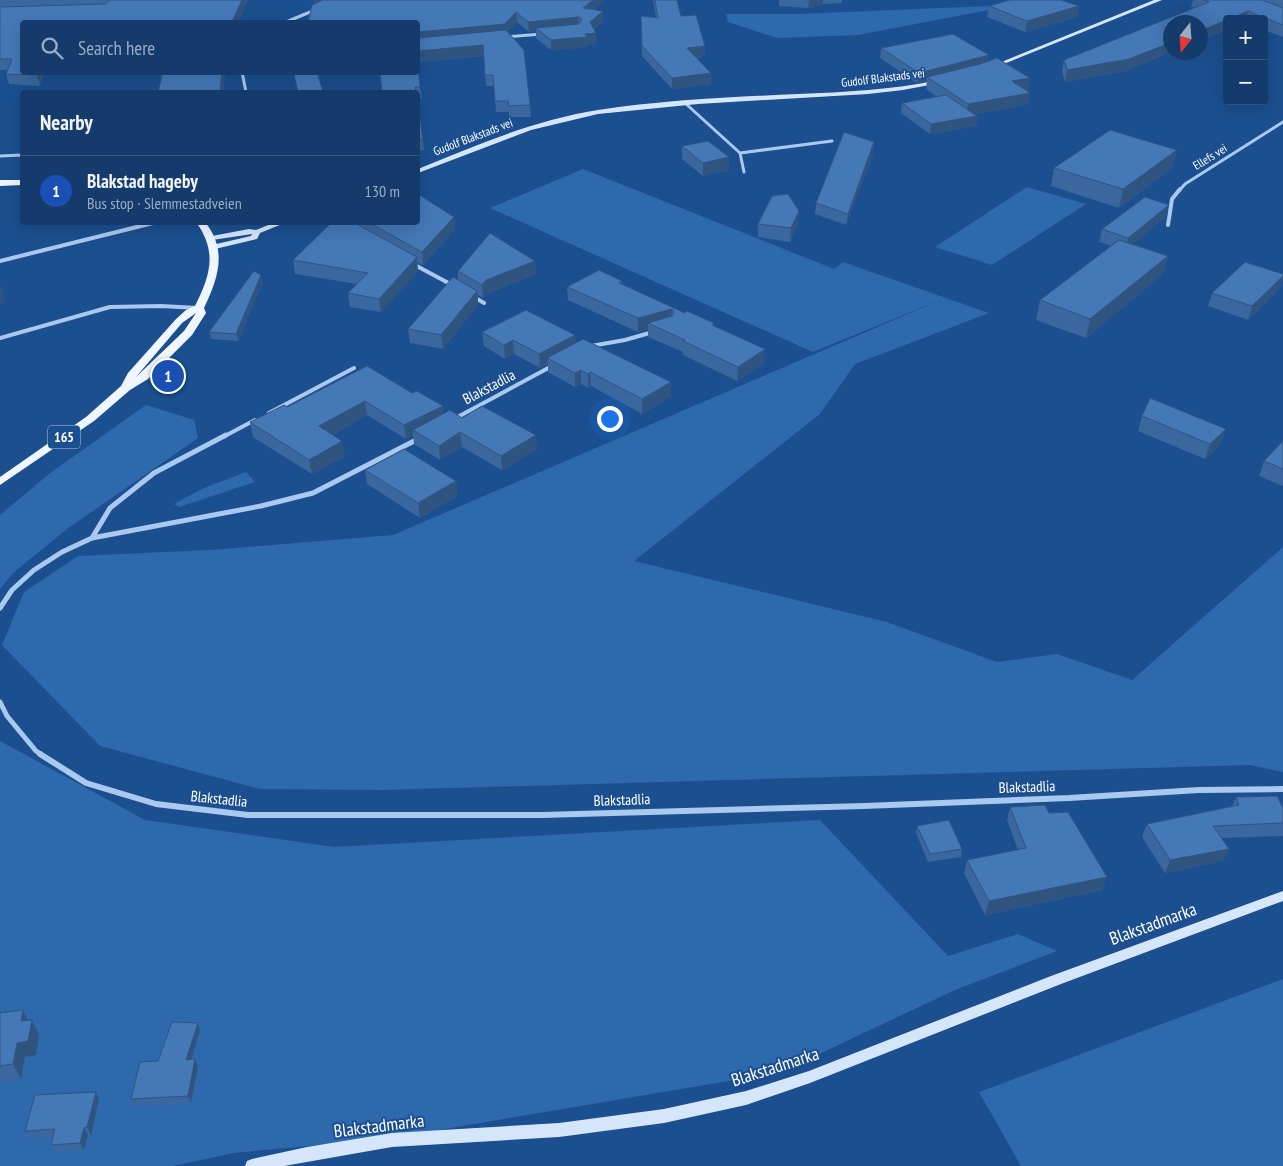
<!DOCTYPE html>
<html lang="en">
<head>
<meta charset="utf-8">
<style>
	body { margin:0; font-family:"PT Sans Narrow",sans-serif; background:#1d4271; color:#f1f3f6 }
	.controls { position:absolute; right:15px; top:15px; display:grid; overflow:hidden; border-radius:5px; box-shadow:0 5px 20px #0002 }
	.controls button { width:45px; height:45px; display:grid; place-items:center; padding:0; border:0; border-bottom:1px solid #33557e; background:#143b6b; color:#f1f3f6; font:25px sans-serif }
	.compass { position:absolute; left:1163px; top:15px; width:45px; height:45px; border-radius:50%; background:#143b6b; box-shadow:0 5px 20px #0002; rotate:197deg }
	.you { position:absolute; left:609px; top:418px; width:18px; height:18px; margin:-12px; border:4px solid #fff; border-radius:50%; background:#1a73e8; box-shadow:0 0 0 8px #1a73e833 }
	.badge { display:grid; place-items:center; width:32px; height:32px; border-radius:50%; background:#ffd166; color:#fff; font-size:16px; font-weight:700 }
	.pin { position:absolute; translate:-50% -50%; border:2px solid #fff; box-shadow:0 1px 5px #0006 }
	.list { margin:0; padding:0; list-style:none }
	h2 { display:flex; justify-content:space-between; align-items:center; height:65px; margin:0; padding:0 20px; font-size:21px }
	h2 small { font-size:16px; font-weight:400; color:#9dadc1 }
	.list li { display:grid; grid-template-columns:32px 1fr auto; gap:15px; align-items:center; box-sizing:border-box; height:70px; padding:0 20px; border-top:1px solid #33557e }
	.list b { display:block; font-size:19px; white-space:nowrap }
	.list p { margin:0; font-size:16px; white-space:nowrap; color:#9dadc1 }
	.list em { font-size:16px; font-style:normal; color:#9dadc1 }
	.icon { flex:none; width:28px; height:28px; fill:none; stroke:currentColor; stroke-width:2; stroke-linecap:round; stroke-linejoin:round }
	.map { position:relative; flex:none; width:1283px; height:1166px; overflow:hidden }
	.search { position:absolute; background:#143b6b; box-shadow:0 5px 20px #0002; left:20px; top:20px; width:400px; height:55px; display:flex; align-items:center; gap:12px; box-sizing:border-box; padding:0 18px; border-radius:5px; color:#9dadc1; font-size:19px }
	.panel { position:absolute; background:#143b6b; box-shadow:0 5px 20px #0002; left:20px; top:90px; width:400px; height:135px; border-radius:5px }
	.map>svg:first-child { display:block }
</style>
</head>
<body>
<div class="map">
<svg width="1283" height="1166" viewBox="0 0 1283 1166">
	<rect width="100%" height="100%" fill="#1b4f8f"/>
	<path fill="#2e69ad" d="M990 6 989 10 858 35 777 38 728 22 726 14H797Z
		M583 169 834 269 843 262 989 313 855 364 820 414 634 561 887 622 997 662 1057 654 1132 680 1283 547V772L1250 765 383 790 260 789 100 746 2 645 24 592 78 556 210 550 393 535 945 298 813 352 490 208Z
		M1027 187 1086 204 992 265 935 247Z
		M146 405 194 420 198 438 67 529 13 573 0 589V515L50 473Z
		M246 472 255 482 179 507 174 504 204 488Z
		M0 741 145 820 334 847 820 820 948 956 1018 934 1057 951 955 990 781 1072 392 1138 234 1153 173 1166H0Z
		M1283 979V1166H1021L979 1092Z"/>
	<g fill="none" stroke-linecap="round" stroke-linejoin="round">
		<path stroke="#a9c9ee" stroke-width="3" d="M286 22 315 10
			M505 37 542 34
			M242 72 246 92
			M685 103 740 153 744 172
			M740 153 832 141
			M0 156 22 155
			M1179 191 1185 184 1283 122"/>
		<path stroke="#a9c9ee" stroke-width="4" d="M1168 225 1172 199 1180 189
			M0 261 157 222
			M413 264 454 286
			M472 296 484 303
			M0 338 110 307 161 306 198 308
			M591 346 625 340 653 332
			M269 413 354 368
			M454 419 552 366
			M223 437 255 420"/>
		<path stroke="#a9c9ee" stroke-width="5" d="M92 538 110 508 154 473 226 435
			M0 608 12 590 34 570 62 552 92 538 261 506 313 493 418 439
			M0 702 7 716 36 751 42 755"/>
		<path stroke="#a9c9ee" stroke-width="6" d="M40 754 86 783 156 804 248 815H542L864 806 1069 798 1199 790 1283 789"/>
		<path fill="#d6e6fa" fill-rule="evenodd" d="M1154 0H1162L994 68 989 67Z
			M938 80 941 82 940 83 903 90 868 94 698 104 598 114 531 130 418 173V169C476 145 535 120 598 110 664 100 732 97 798 94 845 92 892 90 938 80Z
			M276 222H287L260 233 257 239 215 249H212V245L251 236 252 234 212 240 208 238 212 236 249 229 256 230Z
			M1283 891V901L1061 984 810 1083 746 1105 664 1123 559 1137 392 1147 284 1166H245L247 1161 252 1159 307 1147 392 1133 559 1123 664 1109 746 1091 809 1071 1051 976Z"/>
		<path fill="#f0f6ff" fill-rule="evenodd" d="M0 180H22V185L0 186Z
			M196 222H205C228 251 218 278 204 308L206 313 192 335 148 379 130 390 94 421 0 485V477L86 417 121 386 128 373 176 319 186 310 195 306C210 276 218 252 196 222ZM196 313 184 331 136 377 182 323Z"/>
	</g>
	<path fill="#3a679d" d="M0 0H248L238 22H22V72H44L40 86 9 84 6 74 8 70H0Z
		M314 0H605L593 10 603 11V21L594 29 597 44 587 45V47L551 50 536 38V31L529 32 517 22 507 32 530 105 531 117H509V112H496L494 86H486L484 56 418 62V22L314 3Z
		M653 0H677L681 16 705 46 704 57 696 58 711 84 672 89 642 56 641 16 656 17Z
		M779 0H842V3L823 4 808 8 779 6Z
		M1193 0H1283V37L1264 30V19H1227V30L1200 40V22L1171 52 1126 71 1065 82 1062 71 1064 60 1194 8 1191 7Z
		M989 6H1079L1077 17 1025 32 987 17Z
		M881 48 987 62 1030 78 1028 89 1026 90 1028 104 975 114 977 116 976 126 930 134 901 113 902 103 937 97 926 89 927 81 917 83 880 58Z
		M138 72H225L223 92H158L161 80 160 73Z
		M379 72 420 87 422 98H418V92H382Z
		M418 104 424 150 418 151Z
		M682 146 729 157V170L703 176 682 159Z
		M1177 150 1172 168 1119 208 1051 186 1054 168Z
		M873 154 846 225 815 214 816 203Z
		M454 217 455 229 423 265 417 262 418 271 381 312 350 307 348 293 357 284 295 274 293 260 332 222H418Z
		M1165 217 1133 244 1168 256 1162 275 1086 338 1036 320 1040 300 1111 246 1099 242 1102 229Z
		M758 224H798L790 242 758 237Z
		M535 261 536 274 487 294 483 298 478 295V304L443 349 410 343 408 329 458 280V271Z
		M1283 274V279L1280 288 1248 320 1208 306 1212 293Z
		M622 281V284L685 313 714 323V326L764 363 737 381 683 355V352L648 337V329L638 332 568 300 567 287Z
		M263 282 238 341 211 339 209 332Z
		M482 332 576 343 671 382V396L642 414 591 386 588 388 581 384 575 387 548 372V364L540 368 514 354 505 359 484 346Z
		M367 366 443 414 462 418 537 449 502 470 462 447 440 460 414 444 413 435 406 439 367 415 332 435 345 456 312 474 253 437 250 422 287 407Z
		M1142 416 1221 443 1205 459 1138 431Z
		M1283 441V486L1259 476 1264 461Z
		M365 470 456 481 457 496 420 518 367 484Z
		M1236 797 1283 808V836L1221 838 1229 849 1223 861 1165 873 1142 837 1147 824 1232 806Z
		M1010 807 1049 813 1102 890 985 915 964 873 967 860 1018 850 1007 820Z
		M917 826 962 849 961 857 928 862 916 833Z
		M0 1013 29 1020H32L39 1035 36 1055 25 1057 21 1079 0 1082Z
		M198 1023 200 1030 191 1060 195 1059 198 1067 191 1103 134 1106 131 1099 158 1061Z
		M96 1092 99 1099 91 1135H88L84 1150 55 1152 51 1145 53 1137 29 1139 25 1131Z"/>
	<path fill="#305480" d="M242 0H248L238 22H232Z
		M314 0H332L315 7Z
		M593 0H605L583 18V8Z
		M809 0H823V4L808 8Z
		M1079 6 1077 17 1025 32 1027 21Z
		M603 11V21L591 33 590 22Z
		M1248 11 1246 19H1230Z
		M516 12 517 22 506 34 418 43V32Z
		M578 17 579 28H536V31L529 32 528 22Z
		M1227 20V30L1200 40V31Z
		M596 33 597 44 587 45V47L551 50V40L585 34Z
		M1170 43 1171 52 1126 71 1065 82 1067 70Z
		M483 45 484 56 418 62V51Z
		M705 46 704 57 687 58V48Z
		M989 55 987 65 927 77V81L917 83 919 73Z
		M38 72H44L40 86 37 75Z
		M159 72H164L161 81Z
		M222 72H225L223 92H220Z
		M711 73V84L672 89V78Z
		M1030 78 1028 89 1010 93 1012 81Z
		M1030 93 1028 104 966 116 968 104Z
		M977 116 976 126 930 134 931 124Z
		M874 142 873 154 846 225 848 214Z
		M1177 150 1172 168 1119 208 1123 189Z
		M729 157V170L703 176V163Z
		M1169 205 1165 217 1125 251 1128 238Z
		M799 211 798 224 790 242 791 228Z
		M454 217 455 229 423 265 422 252Z
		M1168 256 1162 275 1086 338 1090 319Z
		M417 257 418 271 381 312 379 299Z
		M535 261 536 274 487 294 483 298 482 285 486 280Z
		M261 275 263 282 238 341 236 334Z
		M1283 276V279L1280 288 1248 320 1252 306Z
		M1 286 5 300 0 305V287Z
		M477 291 478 304 443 349 441 335Z
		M672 309 671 323H648V329L638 332V318Z
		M575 335 576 349 547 358 548 364 540 368 539 354Z
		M513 340 514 354 505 359 504 345Z
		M765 349 764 363 737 381 738 367Z
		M581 370V384L575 387V373Z
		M590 372 591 386 588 388V374Z
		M671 382V396L642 414V399Z
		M365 401 367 415 321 441 319 426Z
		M443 406 444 420 413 430V435L406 439 404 425Z
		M1226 429 1221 443 1205 459 1210 444Z
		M460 432 462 447 440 460 439 446Z
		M536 435 537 449 502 470 501 456Z
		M342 441 345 456 312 474 309 460Z
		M456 481 457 496 420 518 418 503Z
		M1229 849 1223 861 1165 873 1170 860Z
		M1107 877 1102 890 985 915 989 901Z
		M23 1010 31 1025 21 1021Z
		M32 1020 39 1035 36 1055 25 1057 21 1079 13 1064 17 1043Z
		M198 1023 200 1030 189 1067 186 1060Z
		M195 1059 198 1067 191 1103 188 1096Z
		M96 1092 99 1099 91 1135 87 1127Z
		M84 1128 88 1135 84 1150 80 1143Z"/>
	<path fill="#4478b7" stroke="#305480" d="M109 0H242L232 22H22V72H38L37 75 6 74 12 59H0V7L106 4 109 1Z
		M323 0H593L583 8 603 11 590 22 596 33 585 34 587 37 551 40 536 28 579 24 582 19 578 17 528 22 516 12 505 24 418 32V22H308L312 5Z
		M655 0H677L681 16 696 15 705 46 687 48 711 73 672 78 642 46 641 16 658 18Z
		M1010 0H1061L1079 6 1027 21 989 6Z
		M1204 0H1262L1283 8V25L1248 11 1230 19H1227V20L1200 31V22H1170V43L1129 59 1067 70 1064 60 1209 2Z
		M506 30 524 50 530 105 509 106 508 101H495L493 75H485L483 45 418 51V38Z
		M953 34 989 55 919 73 881 48Z
		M997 58 1030 78 1012 81 1030 93 968 104 927 77 980 64Z
		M418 69 420 87H415L416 92H382L380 72H418Z
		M163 72H222L220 91 191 92H158Z
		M296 72H317L323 92H298L294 75Z
		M946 95 977 116 931 124 902 103Z
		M418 104 423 139H418Z
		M1110 130 1177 150 1123 189 1054 168Z
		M844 132 874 142 848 214 816 203Z
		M708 141 729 157 703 163 682 146Z
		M418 194 454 217 422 252 368 222H418Z
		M788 194 799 211 791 228 758 224 772 196Z
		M1145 197 1169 205 1128 238 1102 229Z
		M332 222H353L417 257 379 299 348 293 368 273 293 260Z
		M490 233 535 261 486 280 482 285 458 271Z
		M1119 240 1168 256 1090 319 1040 300Z
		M1245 262 1283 274V276L1252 306 1212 293Z
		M599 270 622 281 619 283 685 313 687 311 714 323 712 325 765 349 738 367 683 341 685 340 648 323 672 316 674 312 672 309 638 318 567 287Z
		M254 271 261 275 236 334 209 332Z
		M453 277 477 291 441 335 408 329Z
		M526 310 575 335 539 354 513 340 504 345 482 332Z
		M583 339 671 382 642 399 590 372 588 374 581 370 575 373 547 358Z
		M367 366 412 393 417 391 443 406 404 425 365 401 319 426 342 441 309 460 250 422 284 405 287 407Z
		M1150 398 1226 429 1210 444 1142 416Z
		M482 406 536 435 501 456 460 432 439 446 413 430 450 410 462 418Z
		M1283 441V469L1264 461Z
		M404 449 456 481 418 503 365 470Z
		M1277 796 1283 808V823L1213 826 1229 849 1170 860 1147 824 1239 805 1236 797Z
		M1045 805 1049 813 1068 812 1107 877 989 901 967 860 1026 848 1010 807Z
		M949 820 962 849 930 854 917 826Z
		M23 1010 21 1021 32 1020 28 1041 17 1043 13 1064 0 1066V1013Z
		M172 1022 198 1023 186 1060 195 1059 188 1096 131 1099 140 1062 158 1061Z
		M96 1092 87 1127 84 1128 80 1143 51 1145 55 1129 25 1131 35 1095Z"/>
	<g text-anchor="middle" stroke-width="4" stroke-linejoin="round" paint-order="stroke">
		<g font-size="12" fill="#fff" stroke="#1b4f8f">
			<text transform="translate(883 78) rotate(-7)" y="4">Gudolf Blakstads vei</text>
			<text transform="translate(473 137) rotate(-21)" y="4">Gudolf Blakstads vei</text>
			<text transform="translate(1210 157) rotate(-32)" y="4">Ellefs vei</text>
		</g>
		<rect fill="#1b4f8f" stroke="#bbcadd" stroke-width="1" x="48" y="425.5" width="32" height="23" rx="4"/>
		<g font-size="14" font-weight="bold" fill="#fff">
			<text x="64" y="442">165</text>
		</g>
		<g font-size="15" fill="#fff" stroke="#1b4f8f">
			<text transform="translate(489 387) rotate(-28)" y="5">Blakstadlia</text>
			<text transform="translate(1027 787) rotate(-2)" y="5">Blakstadlia</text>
			<text transform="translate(219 799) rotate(6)" y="5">Blakstadlia</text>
			<text transform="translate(622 800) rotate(-2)" y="5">Blakstadlia</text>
		</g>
		<g font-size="18" fill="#fff" stroke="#1b4f8f">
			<text transform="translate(1153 924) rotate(-20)" y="6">Blakstadmarka</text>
			<text transform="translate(775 1067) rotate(-18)" y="6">Blakstadmarka</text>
			<text transform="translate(379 1126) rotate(-7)" y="6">Blakstadmarka</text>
		</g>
	</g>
</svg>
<div class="controls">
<button>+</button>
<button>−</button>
</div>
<svg class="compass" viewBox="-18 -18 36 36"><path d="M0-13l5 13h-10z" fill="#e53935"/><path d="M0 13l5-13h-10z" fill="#9dadc1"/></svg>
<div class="you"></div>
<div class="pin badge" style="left:168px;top:376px;background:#1a4fb4">1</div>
<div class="search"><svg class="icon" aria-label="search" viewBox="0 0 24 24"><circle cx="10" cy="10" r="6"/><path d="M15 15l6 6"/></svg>Search here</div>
<section class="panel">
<h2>Nearby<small></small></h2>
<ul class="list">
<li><span class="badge" style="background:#1a4fb4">1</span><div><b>Blakstad hageby</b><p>Bus stop · Slemmestadveien</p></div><em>130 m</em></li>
</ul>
</section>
</div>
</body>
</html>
